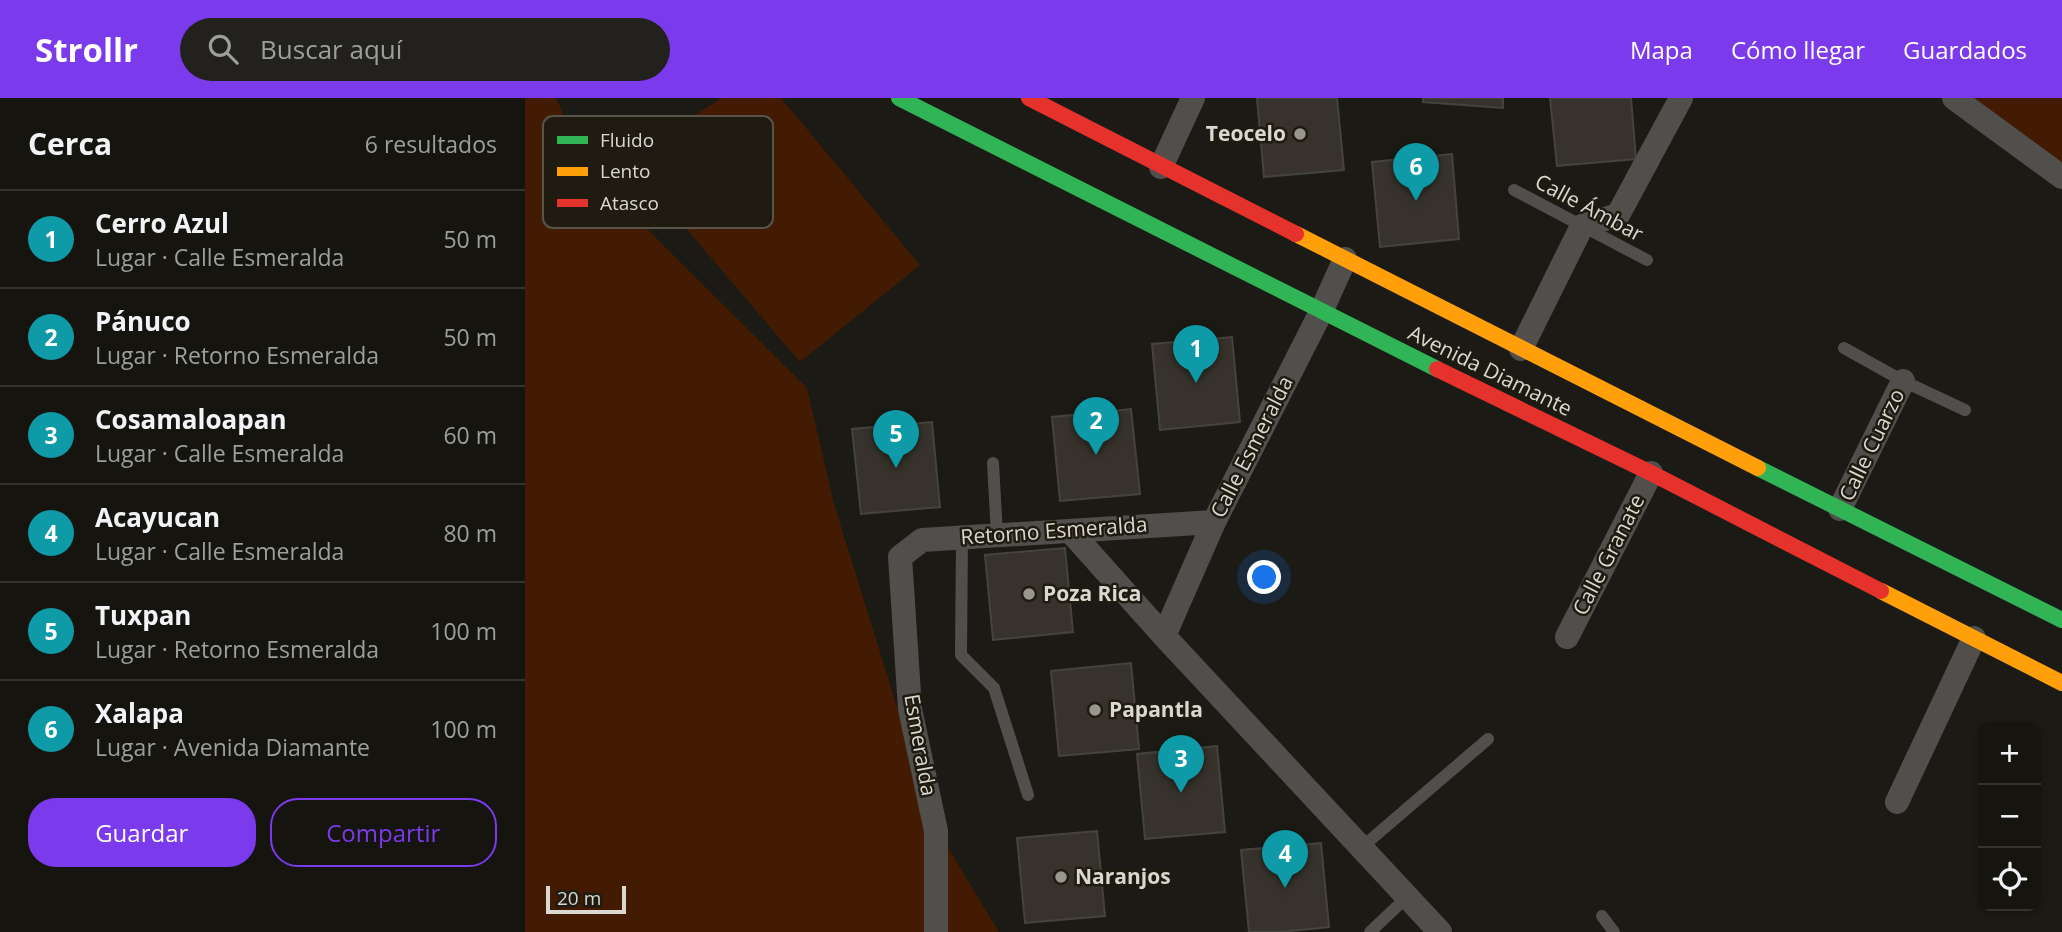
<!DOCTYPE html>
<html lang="es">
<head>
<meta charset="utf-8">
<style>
	body { margin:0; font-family:"Open Sans",sans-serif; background:#22211d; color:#f1f3f6 }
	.controls { position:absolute; right:21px; bottom:21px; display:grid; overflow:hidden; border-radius:14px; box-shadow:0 2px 5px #0004 }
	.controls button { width:63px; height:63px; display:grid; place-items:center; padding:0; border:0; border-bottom:2px solid #34332f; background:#15140f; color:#f1f3f6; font:35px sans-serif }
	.scale { position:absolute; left:21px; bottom:18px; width:80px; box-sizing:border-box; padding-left:7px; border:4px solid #dad8d1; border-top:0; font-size:19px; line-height:24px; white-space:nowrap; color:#dad8d1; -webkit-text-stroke:5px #1f1b11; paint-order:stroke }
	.you { position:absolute; left:740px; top:480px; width:24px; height:24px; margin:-18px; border:5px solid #fff; border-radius:50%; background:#1a73e8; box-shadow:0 0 0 10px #1a73e833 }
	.badge { display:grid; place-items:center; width:46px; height:46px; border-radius:50%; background:#7c3aed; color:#fff; font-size:23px; font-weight:700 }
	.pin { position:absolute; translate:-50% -58px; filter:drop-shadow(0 2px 4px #0008) }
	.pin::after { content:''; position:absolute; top:37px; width:24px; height:21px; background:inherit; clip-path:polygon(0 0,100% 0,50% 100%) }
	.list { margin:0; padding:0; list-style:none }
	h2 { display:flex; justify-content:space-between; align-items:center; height:91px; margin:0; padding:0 28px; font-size:30px }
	h2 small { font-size:23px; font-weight:400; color:#9d9e9e }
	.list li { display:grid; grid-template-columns:46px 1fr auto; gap:21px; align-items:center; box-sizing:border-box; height:98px; padding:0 28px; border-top:2px solid #34332f }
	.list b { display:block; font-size:26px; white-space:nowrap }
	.list p { margin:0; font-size:23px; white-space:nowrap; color:#9d9e9e }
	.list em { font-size:23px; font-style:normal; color:#9d9e9e }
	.actions { display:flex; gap:14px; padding:21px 28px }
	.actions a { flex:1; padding:16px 0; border:2px solid #7c3aed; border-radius:28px; text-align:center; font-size:24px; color:#7c3aed }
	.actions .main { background:#7c3aed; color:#fff }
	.icon { flex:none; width:38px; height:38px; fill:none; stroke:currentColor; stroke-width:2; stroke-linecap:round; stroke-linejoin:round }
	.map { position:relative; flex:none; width:1537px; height:834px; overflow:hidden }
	header { display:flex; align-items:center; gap:42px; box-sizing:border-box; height:98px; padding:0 35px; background:#7c3aed; color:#fff }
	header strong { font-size:33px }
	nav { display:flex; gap:38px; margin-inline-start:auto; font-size:24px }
	.search { width:490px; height:63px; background:#22211d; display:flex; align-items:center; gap:18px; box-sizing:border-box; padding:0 24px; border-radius:38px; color:#9d9e9e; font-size:26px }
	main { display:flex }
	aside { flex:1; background:#15140f }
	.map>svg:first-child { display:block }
</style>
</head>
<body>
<header>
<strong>Strollr</strong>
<div class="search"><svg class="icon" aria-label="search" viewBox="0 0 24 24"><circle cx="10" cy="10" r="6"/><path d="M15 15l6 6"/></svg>Buscar aquí</div>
<nav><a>Mapa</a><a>Cómo llegar</a><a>Guardados</a></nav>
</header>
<main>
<aside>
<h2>Cerca<small>6 resultados</small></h2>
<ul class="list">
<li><span class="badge" style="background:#0f9aa8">1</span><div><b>Cerro Azul</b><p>Lugar · Calle Esmeralda</p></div><em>50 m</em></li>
<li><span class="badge" style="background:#0f9aa8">2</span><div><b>Pánuco</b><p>Lugar · Retorno Esmeralda</p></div><em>50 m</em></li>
<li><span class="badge" style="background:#0f9aa8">3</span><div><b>Cosamaloapan</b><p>Lugar · Calle Esmeralda</p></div><em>60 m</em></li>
<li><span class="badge" style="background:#0f9aa8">4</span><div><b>Acayucan</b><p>Lugar · Calle Esmeralda</p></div><em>80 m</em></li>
<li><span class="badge" style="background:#0f9aa8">5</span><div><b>Tuxpan</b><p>Lugar · Retorno Esmeralda</p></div><em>100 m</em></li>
<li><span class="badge" style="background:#0f9aa8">6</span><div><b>Xalapa</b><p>Lugar · Avenida Diamante</p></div><em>100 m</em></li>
</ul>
<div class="actions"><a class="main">Guardar</a><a>Compartir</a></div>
</aside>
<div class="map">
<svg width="1537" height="834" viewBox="0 0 1537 834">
	<rect width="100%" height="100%" fill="#1c1a14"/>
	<path fill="#431b03" d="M0 0H31L62 71 282 290 309 406 408 725 474 834H0Z
		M197 0H256L395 167 275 264 101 60Z
		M1442 0H1537V69Z"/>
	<path fill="#37332c" stroke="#45433d" stroke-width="2" d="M732 0H812L819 72 739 79Z
		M898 0H978V10L898 4Z
		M1025 0H1106L1111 61 1032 68Z
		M927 56 934 141 855 149 847 64Z
		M707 239 715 324 635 332 627 246Z
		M606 311 615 396 535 403 527 319Z
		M407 324 415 409 336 416 327 331Z
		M540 450 548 534 468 542 460 457Z
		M606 565 614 651 534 658 526 573Z
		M692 648 700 734 620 741 612 656Z
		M572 733 580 818 500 825 492 740Z
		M796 745 804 829 755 834H724L716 752Z"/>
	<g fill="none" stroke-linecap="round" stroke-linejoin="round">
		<path stroke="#514f4b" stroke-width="12" d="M989 92 1122 162
			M1319 250 1378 283 1440 312
			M468 365 472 437
			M437 439 436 557 469 590 503 697
			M836 750 963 641
			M1077 818 1089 834
			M845 834 883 798"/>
		<path stroke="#514f4b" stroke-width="24" d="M1429 0 1537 79
			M636 69 668 0
			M996 251 1057 128 1093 117 1156 0
			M1315 411 1378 283
			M546 434 639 538 915 834
			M639 538 689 424 796 214 820 161
			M1042 539 1126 375
			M1372 704 1449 540
			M411 834V733L385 611 375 459 397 442 689 424"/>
		<path stroke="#30b455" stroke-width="16" d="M374 0 912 271
			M1233 370 1537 522"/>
		<path stroke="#ff9f0a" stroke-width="16" d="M771 136 1233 370
			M1356 493 1537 585"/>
		<path stroke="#e5322d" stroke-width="16" d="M504 0 771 136
			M912 271 1126 375 1356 493"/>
	</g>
	<g fill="#98968f" stroke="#1f1b11" stroke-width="2.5">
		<circle cx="775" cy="36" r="7"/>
		<circle cx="504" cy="496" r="7"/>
		<circle cx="570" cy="612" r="7"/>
		<circle cx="536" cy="779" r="7"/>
	</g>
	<g text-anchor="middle" stroke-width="5" stroke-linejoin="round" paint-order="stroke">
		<g font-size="21" font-weight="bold" fill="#dad8d1" stroke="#1f1b11" text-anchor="start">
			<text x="761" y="43" text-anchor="end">Teocelo</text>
			<text x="518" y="503">Poza Rica</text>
			<text x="584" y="619">Papantla</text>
			<text x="550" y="786">Naranjos</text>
		</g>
		<g font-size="21" fill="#dad8d1" stroke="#1f1b11">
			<text transform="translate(1064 110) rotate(28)" y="7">Calle Ámbar</text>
			<text transform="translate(965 273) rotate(26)" y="7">Avenida Diamante</text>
			<text transform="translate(1347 347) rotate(-64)" y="7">Calle Cuarzo</text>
			<text transform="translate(727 349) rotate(-63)" y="7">Calle Esmeralda</text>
			<text transform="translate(529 433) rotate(-4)" y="7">Retorno Esmeralda</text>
			<text transform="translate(1084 457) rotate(-63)" y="7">Calle Granate</text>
			<text transform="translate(395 647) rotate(80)" y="7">Esmeralda</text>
		</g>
	</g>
	<rect x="18" y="18" width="230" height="112" rx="10" fill="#1f1b11" stroke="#57544b" stroke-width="2"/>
	<rect x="32" y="38" width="31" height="8" fill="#30b455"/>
	<rect x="32" y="69" width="31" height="9" fill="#ff9f0a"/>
	<rect x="32" y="101" width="31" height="8" fill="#e5322d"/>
	<g font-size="19" fill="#dad8d1">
		<text x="75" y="49">Fluido</text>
		<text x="75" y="80">Lento</text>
		<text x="75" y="112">Atasco</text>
	</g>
</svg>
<div class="controls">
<button>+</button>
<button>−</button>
<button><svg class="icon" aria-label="locate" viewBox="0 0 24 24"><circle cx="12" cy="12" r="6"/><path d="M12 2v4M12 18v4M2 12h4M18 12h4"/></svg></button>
</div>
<div class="scale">20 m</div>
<div class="you"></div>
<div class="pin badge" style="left:671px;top:285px;background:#0f9aa8">1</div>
<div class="pin badge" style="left:571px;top:357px;background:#0f9aa8">2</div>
<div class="pin badge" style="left:656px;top:695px;background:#0f9aa8">3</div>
<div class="pin badge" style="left:760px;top:790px;background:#0f9aa8">4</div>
<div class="pin badge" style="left:371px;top:370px;background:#0f9aa8">5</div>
<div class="pin badge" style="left:891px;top:103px;background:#0f9aa8">6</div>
</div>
</main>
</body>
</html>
